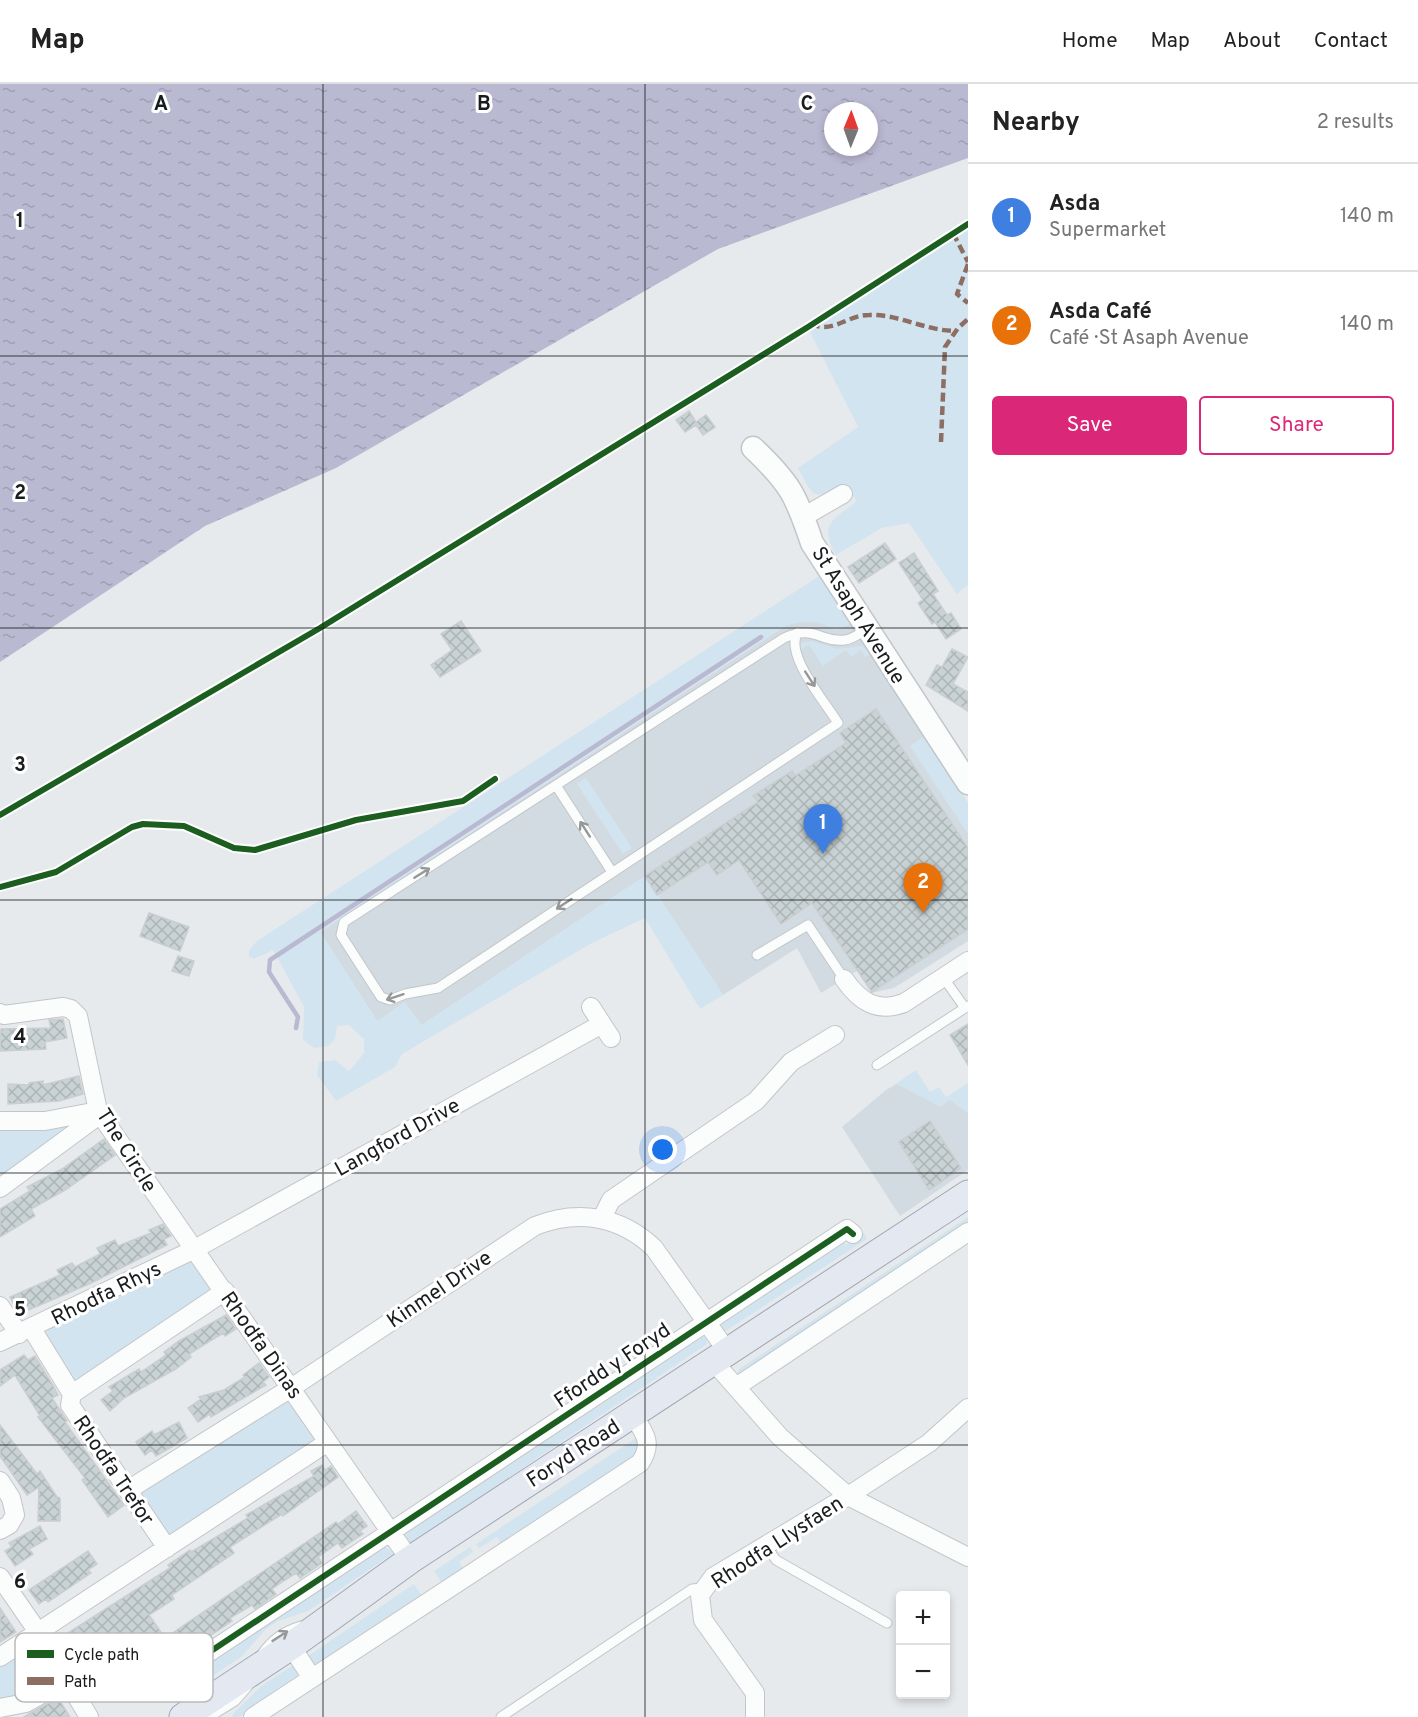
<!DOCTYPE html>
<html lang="en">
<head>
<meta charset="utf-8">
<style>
	body { margin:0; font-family:Overpass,sans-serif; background:#f6f6f6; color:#222 }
	.controls { position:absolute; right:18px; bottom:18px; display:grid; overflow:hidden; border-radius:6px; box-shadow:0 3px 9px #0003 }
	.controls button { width:54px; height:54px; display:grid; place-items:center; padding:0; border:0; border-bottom:2px solid #e0e0e0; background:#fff; color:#222; font:30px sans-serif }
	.compass { position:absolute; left:824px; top:18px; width:54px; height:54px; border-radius:50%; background:#fff; box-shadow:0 3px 9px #0003; rotate:1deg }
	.you { position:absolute; left:663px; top:1066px; width:21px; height:21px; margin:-15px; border:4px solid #fff; border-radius:50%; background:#1a73e8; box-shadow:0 0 0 9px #1a73e833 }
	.badge { display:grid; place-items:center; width:39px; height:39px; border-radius:50%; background:#db2777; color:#fff; font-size:20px; font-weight:700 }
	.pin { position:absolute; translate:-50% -50px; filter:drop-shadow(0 2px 3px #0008) }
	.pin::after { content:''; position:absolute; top:32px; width:21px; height:18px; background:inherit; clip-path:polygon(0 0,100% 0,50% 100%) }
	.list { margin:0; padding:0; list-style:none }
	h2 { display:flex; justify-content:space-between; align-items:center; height:78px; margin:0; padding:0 24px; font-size:26px }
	h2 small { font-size:20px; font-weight:400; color:#767676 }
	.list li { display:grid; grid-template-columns:39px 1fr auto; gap:18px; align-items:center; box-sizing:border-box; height:108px; padding:0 24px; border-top:2px solid #e0e0e0 }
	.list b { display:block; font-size:22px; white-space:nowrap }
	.list p { margin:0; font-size:20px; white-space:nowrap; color:#767676 }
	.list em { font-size:20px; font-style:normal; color:#767676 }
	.actions { display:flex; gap:12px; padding:18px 24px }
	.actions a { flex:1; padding:14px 0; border:2px solid #db2777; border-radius:6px; text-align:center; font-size:21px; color:#db2777 }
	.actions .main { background:#db2777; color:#fff }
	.map { position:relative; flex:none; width:968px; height:1633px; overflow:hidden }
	header { display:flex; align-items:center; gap:36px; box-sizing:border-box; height:84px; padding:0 30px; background:#fff; border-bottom:2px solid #e0e0e0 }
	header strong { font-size:28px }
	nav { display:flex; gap:33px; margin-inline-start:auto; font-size:21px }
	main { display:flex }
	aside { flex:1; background:#fff }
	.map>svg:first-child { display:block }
</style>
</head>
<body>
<header>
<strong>Map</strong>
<nav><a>Home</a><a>Map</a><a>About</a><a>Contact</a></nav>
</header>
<main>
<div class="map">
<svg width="968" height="1633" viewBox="0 0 968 1633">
	<defs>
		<pattern id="water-ripples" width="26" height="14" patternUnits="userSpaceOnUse" patternTransform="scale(1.5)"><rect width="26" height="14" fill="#bab9d2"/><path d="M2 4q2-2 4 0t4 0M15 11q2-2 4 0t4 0" fill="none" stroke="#9f9eb4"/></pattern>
		<pattern id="building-cross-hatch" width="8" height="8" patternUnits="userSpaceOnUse" patternTransform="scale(1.5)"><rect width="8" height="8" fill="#c9d3d5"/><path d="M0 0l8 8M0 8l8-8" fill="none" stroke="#acb5b6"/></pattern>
	</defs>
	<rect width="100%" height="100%" fill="#e7eaed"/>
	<path fill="#d2dbe1" d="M832 511 968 719V857L894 904 871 909 857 887 821 909 797 864 723 911 645 792 422 941 377 937 320 848Z
		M897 1000 940 1022 950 1015 968 1029V1086L900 1132 842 1043 886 1006Z"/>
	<path fill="#d2e4ef" d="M968 146V501L957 510 909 439 882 444 836 471C818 439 833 436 857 417L843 400C812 418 814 413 798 384L858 343 809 246Z
		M819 492 851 540 836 546C817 536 803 536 783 543L320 848 377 937 405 918 422 941 645 792 723 911 700 925 645 834 592 859 402 970 395 983 336 1017 317 991 319 978 335 976 349 987 364 969V955L349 941 337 942 335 955 328 962 314 964 303 956 304 923 273 866 254 875 249 873V866L257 857Z
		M812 557 837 565 862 562 870 570 865 573 861 566 851 573 846 566 823 582 809 561 800 566 798 559Z
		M924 652 968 719V750L910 662Z
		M586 694 632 764 623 770 577 700Z
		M916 986 930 1008 939 1003 946 1013 968 999V1029L950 1016 941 1023 897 1000 886 1006Z
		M83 1035 0 1096V1044Z
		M968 1133V1141L737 1291 739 1285Z
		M864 1149 867 1155 724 1248 720 1246 723 1236 841 1156 846 1161Z
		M190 1178 198 1180 217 1203 76 1299 71 1295 45 1250 48 1245Z
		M697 1252 706 1253 707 1260 408 1461 404 1454 407 1446Z
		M288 1310 317 1350 315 1356 172 1453 165 1451 139 1410 140 1406Z
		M639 1352 642 1356 636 1371 502 1461 497 1453 479 1464 476 1460Z
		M384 1462 394 1469 308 1527 278 1537 266 1545 242 1572 195 1604 186 1592Z
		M470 1463 473 1468 459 1478 465 1487 443 1501 434 1487Z
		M414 1500 423 1513 320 1582 313 1580 308 1572Z
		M28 1563 33 1566 54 1594 15 1617 0 1619V1582Z
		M293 1581 300 1587 296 1596 239 1633H233L232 1631 260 1603Z"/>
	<path fill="url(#water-ripples)" fill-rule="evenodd" d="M0 0H968V74L718 165 336 384 205 442 0 578ZM833 27H869V63H833Z"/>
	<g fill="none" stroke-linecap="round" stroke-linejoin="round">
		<path stroke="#bab9d2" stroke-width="4.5" d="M296 944 298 933 269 888 270 876 761 553"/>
	</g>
	<path fill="url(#building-cross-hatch)" stroke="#cbcecf" stroke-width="1.5" d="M689 327 696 338 706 331 715 343 703 351 696 341 685 348 676 336Z
		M885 459 896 475 859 499 848 483Z
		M914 469 938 507 933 510 947 531 951 529 961 545 946 555 935 538 932 540 918 519 923 516 899 479Z
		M461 537 481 567 440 593 431 581 452 566 441 550Z
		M952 565 968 573 953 600 968 608V627L926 601 937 581 942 583Z
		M876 625 968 764V845L872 908 812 819 781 840 739 776 717 791 708 778 657 811 645 792 758 718 753 712 792 687 795 692 846 659 840 649Z
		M149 829 189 843 180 867 140 852Z
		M178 872 194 877 189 892 172 887Z
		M63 935 67 954 45 958 46 965 0 967 1 945 51 944 49 936Z
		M968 940V981L950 951Z
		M79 992 83 1010 59 1017 8 1020V1000L29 1001V999L43 997V1001Z
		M930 1037 961 1084 929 1106 899 1058Z
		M104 1055 115 1071 65 1106 31 1125 35 1132 0 1153V1125L30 1107 27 1103 62 1085Z
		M163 1140 171 1152 164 1155 167 1161 89 1200 19 1230 10 1213 60 1191 57 1186 72 1179 75 1183 100 1170 97 1164 115 1156 118 1162 151 1149 149 1146Z
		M226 1231 236 1245 225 1252 223 1249 189 1270 191 1273 176 1285 124 1314 110 1327 101 1316 113 1307 109 1303 139 1285 141 1288 166 1271 164 1268 179 1257Z
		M24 1271 28 1276 35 1272 54 1303 58 1311 52 1314 67 1337 65 1338 124 1421 108 1433 82 1396 85 1394 38 1333 40 1332 15 1291 0 1302V1286Z
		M259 1279 269 1293 263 1298 266 1301 211 1333 210 1330 198 1338 188 1324 201 1315 199 1313 224 1306 245 1293 243 1291Z
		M179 1338 187 1354 156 1372 152 1366 145 1371 136 1358 152 1347 154 1351Z
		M0 1341 37 1390 40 1387 57 1413 60 1414V1437H38L39 1403 27 1411 0 1372Z
		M322 1381 325 1386 331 1382 338 1393 283 1432 282 1430 230 1463 234 1469 172 1511 174 1515 149 1531 165 1554 336 1438 338 1440 356 1427 367 1442 360 1447 363 1450 342 1464 338 1459 318 1473 322 1479 300 1494 296 1489 285 1496 272 1505 276 1510 255 1525 252 1521 230 1534 232 1537 114 1616 68 1549 170 1484 168 1481 190 1466 191 1468 248 1434 246 1431 314 1392 311 1387Z
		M40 1442 47 1455 29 1465 33 1470 15 1482 5 1467 12 1463 9 1459Z
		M88 1467 97 1480 88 1486 91 1489 48 1518 46 1515 39 1520 29 1506Z
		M0 1524 16 1548 0 1558Z
		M58 1614 70 1633H24L29 1630Z"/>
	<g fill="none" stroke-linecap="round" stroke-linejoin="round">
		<defs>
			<path id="service" d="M798 548C783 569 826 619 838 639L438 904 405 910 390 916 381 913 341 851 344 838 784 554C814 540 821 559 845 556 853 555 860 549 867 545
				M557 703 612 788
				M757 871 808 841 844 895
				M943 893 965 924
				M877 981 968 922
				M766 1462 776 1476 887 1539
				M262 1570C272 1555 284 1547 301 1542
				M209 1633 235 1617 248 1602
				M501 1633 692 1505 703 1504"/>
			<path id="minor" d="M803 433 843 410
				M844 895C860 918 877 929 904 919L968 877
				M591 923 611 954
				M0 929 4 931 63 923 71 925 78 932 98 1027 410 1476
				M0 1037H45L98 1027 91 1037 0 1104
				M602 1134 611 1116 756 1017 791 978 835 951
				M0 1222 19 1250
				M32 1245 72 1310 70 1321 167 1464
				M0 1258 193 1166 602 940
				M713 1277 780 1353 848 1412 968 1473
				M736 1303 968 1148
				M72 1310 225 1207
				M0 1397 11 1414 15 1431 9 1441 0 1446
				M128 1406 291 1304 535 1142C578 1125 620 1132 654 1164L727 1267
				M0 1493 38 1548 89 1633
				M291 1562 312 1594
				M0 1573 328 1358
				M187 1583 847 1145 853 1150
				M0 1624 26 1619 67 1596
				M253 1633 640 1379C654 1359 644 1348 632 1330
				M755 1633V1609L703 1536 700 1511 713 1493 848 1412 929 1359 968 1324"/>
			<path id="tertiary" d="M753 364C790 399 796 411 812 459L968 699"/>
			<path id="primary" d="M183 1633 291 1562 410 1476 968 1110"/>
		</defs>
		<use href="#service" stroke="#c3c6c8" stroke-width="11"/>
		<use href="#minor" stroke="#c3c6c8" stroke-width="20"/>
		<use href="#tertiary" stroke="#c3c6c8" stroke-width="25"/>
		<use href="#primary" stroke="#9fa7b4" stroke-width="29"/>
		<use href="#service" stroke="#fbfcfc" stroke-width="9"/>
		<use href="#minor" stroke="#fbfcfc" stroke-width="18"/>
		<use href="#tertiary" stroke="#fbfcfc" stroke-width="22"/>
		<use href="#primary" stroke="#e4e8f0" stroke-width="27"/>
		<path stroke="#8d6e63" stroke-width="4.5" stroke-dasharray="9 4.5" stroke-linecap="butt" d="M953 149 968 178
			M968 180 957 210 968 219
			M811 240C833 250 847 231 869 231 899 230 926 247 956 247
			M941 358 945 263 958 244 968 235"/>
		<defs>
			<path id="cycleway" d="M0 731 320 544 808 243 968 140
				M0 803 56 788 132 743 143 740 184 742 234 764 255 766 356 736 463 717 495 695
				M187 1583 847 1145 853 1150"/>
		</defs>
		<use href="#cycleway" stroke="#fff" stroke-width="10"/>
		<use href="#cycleway" stroke="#1b5e20" stroke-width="6"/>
	</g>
	<defs><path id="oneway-shaft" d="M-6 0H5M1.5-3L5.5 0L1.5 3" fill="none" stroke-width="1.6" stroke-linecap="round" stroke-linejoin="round" transform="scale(1.5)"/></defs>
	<g stroke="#959798">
		<use href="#oneway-shaft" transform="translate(810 595) rotate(57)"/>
		<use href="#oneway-shaft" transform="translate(585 745) rotate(-123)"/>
		<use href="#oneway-shaft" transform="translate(422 789) rotate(-32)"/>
		<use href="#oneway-shaft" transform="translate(564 820) rotate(147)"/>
		<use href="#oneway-shaft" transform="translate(395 913) rotate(162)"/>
		<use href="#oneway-shaft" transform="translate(280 1552) rotate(-33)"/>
	</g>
	<path fill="none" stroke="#191c1d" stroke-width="1.5" stroke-opacity="0.55" d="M323 0V1633M645 0V1633M0 272H968M0 544H968M0 816H968M0 1089H968M0 1361H968"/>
	<g text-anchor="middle" stroke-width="6" stroke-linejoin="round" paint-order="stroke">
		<g font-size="21" fill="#191c1d" stroke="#fff">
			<text transform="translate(859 531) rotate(58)" y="7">St Asaph Avenue</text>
			<text transform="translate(397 1053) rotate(-29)" y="7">Langford Drive</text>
			<text transform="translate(127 1066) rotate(58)" y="7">The Circle</text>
			<text transform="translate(439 1205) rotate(-34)" y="7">Kinmel Drive</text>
			<text transform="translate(106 1209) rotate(-26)" y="7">Rhodfa Rhys</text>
			<text transform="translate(262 1261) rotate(55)" y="7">Rhodfa Dinas</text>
			<text transform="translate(612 1281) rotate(-34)" y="7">Ffordd y Foryd</text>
			<text transform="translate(573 1369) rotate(-33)" y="7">Foryd Road</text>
			<text transform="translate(114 1386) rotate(56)" y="7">Rhodfa Trefor</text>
			<text transform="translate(777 1458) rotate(-33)" y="7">Rhodfa Llysfaen</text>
		</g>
	</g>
	<rect x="15" y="1549" width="198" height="69" rx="9" fill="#fff" stroke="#babbbb" stroke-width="1.5"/>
	<rect x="27" y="1566" width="27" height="8" fill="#1b5e20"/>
	<rect x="27" y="1593" width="27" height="8" fill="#8d6e63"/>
	<g font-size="16" fill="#191c1d">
		<text x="64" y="1576">Cycle path</text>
		<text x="64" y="1603">Path</text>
	</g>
	<g font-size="20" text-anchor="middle" font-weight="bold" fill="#191c1d" stroke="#fff" stroke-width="6" stroke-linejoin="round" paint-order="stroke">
		<text x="161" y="26">A</text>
		<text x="484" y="26">B</text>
		<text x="807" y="26">C</text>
		<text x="20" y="143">1</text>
		<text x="20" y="415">2</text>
		<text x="20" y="687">3</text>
		<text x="20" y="959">4</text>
		<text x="20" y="1232">5</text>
		<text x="20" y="1504">6</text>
	</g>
</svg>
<div class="controls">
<button>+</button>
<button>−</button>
</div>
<svg class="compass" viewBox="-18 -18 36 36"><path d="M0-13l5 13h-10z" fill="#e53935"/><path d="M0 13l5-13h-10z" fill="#767676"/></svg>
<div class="you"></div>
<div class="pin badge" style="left:823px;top:770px;background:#3f7fe0">1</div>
<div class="pin badge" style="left:923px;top:829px;background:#e8710a">2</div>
</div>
<aside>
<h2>Nearby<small>2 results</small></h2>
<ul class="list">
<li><span class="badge" style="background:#3f7fe0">1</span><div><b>Asda</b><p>Supermarket</p></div><em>140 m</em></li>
<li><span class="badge" style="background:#e8710a">2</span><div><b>Asda Café</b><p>Café · St Asaph Avenue</p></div><em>140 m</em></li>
</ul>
<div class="actions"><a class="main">Save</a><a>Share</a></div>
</aside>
</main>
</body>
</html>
